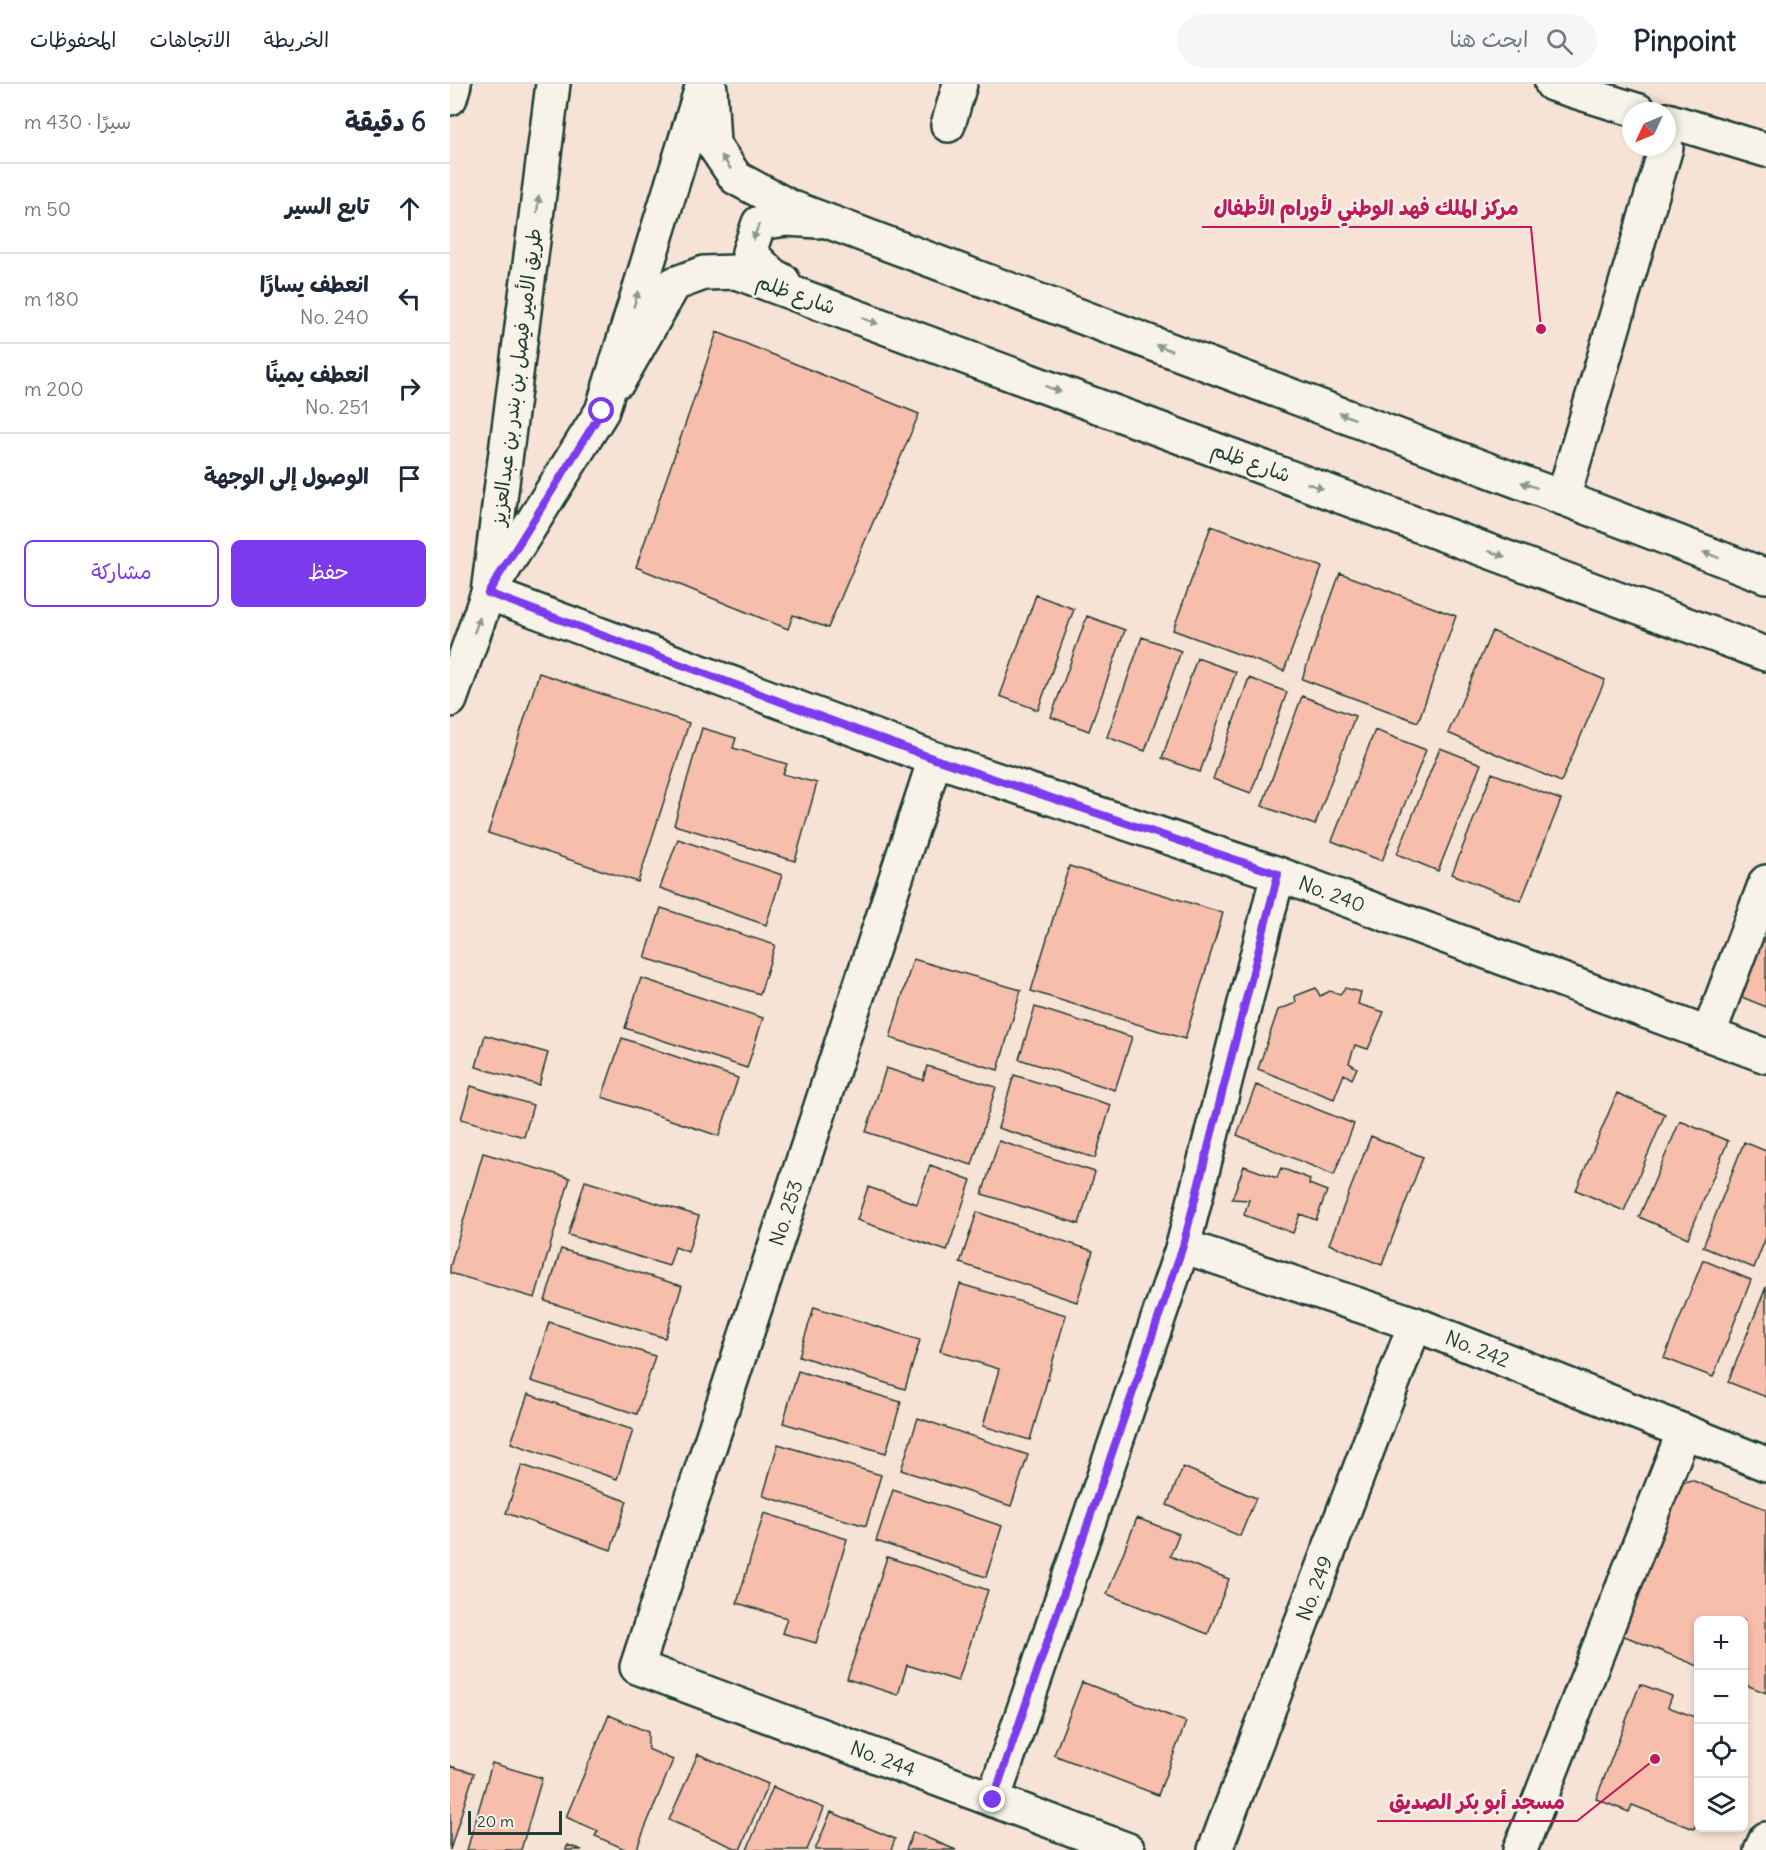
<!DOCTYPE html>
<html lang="ar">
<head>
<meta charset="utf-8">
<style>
	body { margin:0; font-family:Delius,"Playpen Sans Arabic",sans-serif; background:#f6f6f7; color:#1f2937; direction:rtl }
	.controls { position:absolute; right:18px; bottom:18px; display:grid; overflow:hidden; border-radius:9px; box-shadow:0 3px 9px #0003 }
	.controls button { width:54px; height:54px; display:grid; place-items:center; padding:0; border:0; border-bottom:2px solid #e0e1e3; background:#fff; color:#1f2937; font:30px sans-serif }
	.compass { position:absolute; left:1172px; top:18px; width:54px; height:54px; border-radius:50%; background:#fff; box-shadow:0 3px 9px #0003; rotate:226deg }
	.scale { position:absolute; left:18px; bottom:15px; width:94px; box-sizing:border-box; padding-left:6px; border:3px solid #1f3d34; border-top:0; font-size:16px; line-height:21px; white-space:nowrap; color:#1f3d34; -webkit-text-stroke:4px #f7f3e8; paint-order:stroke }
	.stop { position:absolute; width:18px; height:18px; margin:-14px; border:4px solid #7c3aed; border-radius:50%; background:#fff }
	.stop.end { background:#7c3aed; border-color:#fff; box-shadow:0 2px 6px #0008 }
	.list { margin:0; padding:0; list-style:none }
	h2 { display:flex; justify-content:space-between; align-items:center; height:78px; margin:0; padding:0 24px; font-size:26px }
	h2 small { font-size:20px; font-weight:400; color:#747a83 }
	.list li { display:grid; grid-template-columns:39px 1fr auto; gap:18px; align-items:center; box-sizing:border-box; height:90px; padding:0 24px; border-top:2px solid #e0e1e3 }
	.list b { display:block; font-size:22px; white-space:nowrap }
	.list p { margin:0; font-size:20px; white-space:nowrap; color:#747a83 }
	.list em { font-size:20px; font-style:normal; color:#747a83 }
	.actions { display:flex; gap:12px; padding:18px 24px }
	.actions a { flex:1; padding:14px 0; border:2px solid #7c3aed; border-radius:9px; text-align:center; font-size:21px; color:#7c3aed }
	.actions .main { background:#7c3aed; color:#fff }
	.icon { flex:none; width:33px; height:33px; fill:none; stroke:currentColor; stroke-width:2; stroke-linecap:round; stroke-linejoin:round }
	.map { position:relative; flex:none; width:1316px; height:1766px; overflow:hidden; direction:ltr }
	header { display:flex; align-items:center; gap:36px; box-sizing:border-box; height:84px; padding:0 30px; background:#fff; border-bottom:2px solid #e0e1e3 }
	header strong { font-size:28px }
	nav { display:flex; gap:33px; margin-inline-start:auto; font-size:21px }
	.search { width:420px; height:54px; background:#f6f6f7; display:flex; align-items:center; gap:15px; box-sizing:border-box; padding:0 21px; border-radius:33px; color:#747a83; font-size:22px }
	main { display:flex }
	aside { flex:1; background:#fff }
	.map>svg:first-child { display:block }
</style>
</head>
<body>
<header>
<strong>Pinpoint</strong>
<div class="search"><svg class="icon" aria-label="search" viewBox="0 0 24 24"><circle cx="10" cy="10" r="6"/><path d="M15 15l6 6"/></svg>ابحث هنا</div>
<nav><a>الخريطة</a><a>الاتجاهات</a><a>المحفوظات</a></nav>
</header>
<main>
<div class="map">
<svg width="1316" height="1766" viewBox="0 0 1316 1766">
	<rect width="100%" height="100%" fill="#f7e3d6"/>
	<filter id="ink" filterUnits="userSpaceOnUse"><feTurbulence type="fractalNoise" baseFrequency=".0167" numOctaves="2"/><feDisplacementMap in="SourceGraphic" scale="12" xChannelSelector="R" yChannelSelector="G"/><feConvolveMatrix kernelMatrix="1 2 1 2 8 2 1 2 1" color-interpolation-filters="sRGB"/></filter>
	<g filter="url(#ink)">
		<path fill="#f7beac" stroke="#1f3d34" stroke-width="1.5" d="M267 248 469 330 378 544 343 531 338 545 186 483Z
			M761 442 872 483 834 587 723 546Z
			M890 489 1006 532 968 638 852 595Z
			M586 511 624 525 588 626 550 612Z
			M637 532 675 546 639 647 601 633Z
			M1042 547 1155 596 1111 698 998 649Z
			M692 553 731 567 695 667 657 653Z
			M747 574 786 588 750 688 712 674Z
			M89 589 239 639 188 798 38 749Z
			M799 594 837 608 801 709 763 695Z
			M852 612 905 632 865 741 812 722Z
			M252 644 286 654 283 664 337 680 333 690 367 699 345 777 224 741Z
			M925 646 976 666 932 777 882 757Z
			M990 664 1031 680 988 787 947 770Z
			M1042 689 1111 716 1071 817 1002 790Z
			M228 755 332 791 316 841 210 804Z
			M619 782 773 829 735 955 581 907Z
			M211 824 325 861 310 910 195 874Z
			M1311 856 1316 858V923L1287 911Z
			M463 875 571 906 548 986 440 954Z
			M191 894 313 934 297 984 175 944Z
			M866 904 870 912 880 907 890 910 895 904 911 908 908 920 934 928 918 965 905 961 899 979 907 984 902 995 894 990 884 1015 808 985 828 926 846 919 845 912Z
			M585 923 682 953 665 1006 569 975Z
			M35 951 98 969 89 1001 26 983Z
			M172 954 288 994 269 1052 152 1013Z
			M477 982 546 1003 522 1081 416 1048 436 984 473 996Z
			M564 991 661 1021 645 1074 548 1044Z
			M806 1001 904 1040 884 1091 787 1051Z
			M21 1002 83 1021 74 1053 11 1035Z
			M1167 1009 1215 1030 1174 1127 1126 1106Z
			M1230 1037 1278 1057 1238 1154 1189 1133Z
			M921 1052 973 1073 932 1181 879 1160Z
			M549 1057 645 1088 629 1140 532 1110Z
			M1294 1058 1316 1067V1153L1304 1184 1253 1163Z
			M33 1069 120 1094 85 1214 0 1189V1183Z
			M480 1081 521 1096 497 1167 407 1136 418 1103 467 1120Z
			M794 1082 827 1094 831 1084 860 1095 859 1100 877 1107 866 1136 850 1130 843 1149 794 1131 799 1116 782 1115Z
			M135 1097 249 1132 238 1168 225 1163 219 1182 118 1151Z
			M527 1128 643 1167 627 1218 510 1179Z
			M111 1165 232 1202 215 1254 95 1217Z
			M1253 1176 1301 1196 1263 1293 1214 1274Z
			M510 1200 616 1231 580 1356 533 1342 549 1285 490 1267Z
			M1316 1203V1313L1278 1298Z
			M364 1223 470 1256 455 1305 349 1272Z
			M99 1238 205 1272 187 1330 81 1297Z
			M348 1287 451 1318 436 1369 333 1339Z
			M78 1310 183 1346 167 1395 61 1359Z
			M468 1334 578 1371 561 1422 451 1386Z
			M328 1360 431 1391 416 1442 313 1412Z
			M72 1381 177 1417 161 1466 56 1429Z
			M733 1383 806 1414 790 1452 717 1421Z
			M1241 1396 1316 1425V1609L1294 1600V1536H1248V1582L1167 1549 1226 1401Z
			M443 1406 552 1442 536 1493 426 1457Z
			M314 1429 397 1455 366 1559 332 1549 337 1534 287 1519Z
			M687 1434 729 1450 720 1472 779 1495 758 1550 657 1510Z
			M437 1473 538 1506 508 1597 457 1581 448 1611 397 1595Z
			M632 1598 736 1638 708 1711 604 1671Z
			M1190 1600 1222 1612 1218 1623 1248 1634V1732L1244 1745 1182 1721 1179 1728 1146 1715Z
			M159 1631 198 1648V1665L223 1676 186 1766H177L145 1752 148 1747 116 1733Z
			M248 1670 318 1700 290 1766 219 1736Z
			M42 1679 92 1694 71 1766H17Z
			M0 1682 24 1689 0 1766Z
			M323 1703 374 1724 357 1766H297Z
			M381 1728 445 1755 441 1766H365Z
			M463 1748 506 1766H456Z
			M117 1761 132 1766H116Z"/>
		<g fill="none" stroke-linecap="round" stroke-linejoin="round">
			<defs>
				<g id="minor">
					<path d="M1102 0 1189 27"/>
					<path d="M1217 36 1316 66"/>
					<path d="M498 41 510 0"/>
					<path d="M340 123 1113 414 1316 492"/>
					<path d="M333 197 322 191 299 168 309 139 337 135 368 137"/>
					<path d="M169 296 224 200 254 189 286 188 1316 570"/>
					<path d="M1113 414 1216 63"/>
					<path id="s1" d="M38 509 485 675 828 790 1316 972"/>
					<path id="s2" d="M485 675 187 1583 678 1766"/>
					<path d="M1259 949 1316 798"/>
					<path id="s3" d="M733 1162 965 1240 1316 1380"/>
					<path d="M543 1716 733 1162 828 790"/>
					<path id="s4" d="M765 1766 965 1240"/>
					<path d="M1070 1766 1234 1347"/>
					<path d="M1311 1766 1316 1755"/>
				</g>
				<path id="major" d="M260 5 263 60 286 94 340 123
					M0 14 4 0
					M44 500 152 327 253 0
					M0 616 38 509 103 0"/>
			</defs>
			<use href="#minor" stroke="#1f3d34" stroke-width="38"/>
			<use href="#major" stroke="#1f3d34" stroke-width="38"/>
			<use href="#minor" stroke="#f7f3e8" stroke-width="33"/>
			<use href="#major" stroke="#f7f3e8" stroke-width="33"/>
		</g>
		<defs><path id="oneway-solid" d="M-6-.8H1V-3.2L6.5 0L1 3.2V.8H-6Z" transform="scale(1.5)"/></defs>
		<g fill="#8b988e">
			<use href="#oneway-solid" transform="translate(276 78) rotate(-124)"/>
			<use href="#oneway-solid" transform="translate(88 120) rotate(-83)"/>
			<use href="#oneway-solid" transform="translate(306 148) rotate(110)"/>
			<use href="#oneway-solid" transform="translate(186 215) rotate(-73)"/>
			<use href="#oneway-solid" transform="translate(420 237) rotate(20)"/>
			<use href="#oneway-solid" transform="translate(714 264) rotate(-159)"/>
			<use href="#oneway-solid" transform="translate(603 305) rotate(20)"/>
			<use href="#oneway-solid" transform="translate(897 332) rotate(-159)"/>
			<use href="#oneway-solid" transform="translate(1079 401) rotate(-159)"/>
			<use href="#oneway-solid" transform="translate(865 402) rotate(20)"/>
			<use href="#oneway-solid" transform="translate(1047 470) rotate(20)"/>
			<use href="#oneway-solid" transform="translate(1261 471) rotate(-159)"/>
			<use href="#oneway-solid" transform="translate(27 541) rotate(-70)"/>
		</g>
	</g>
	<g fill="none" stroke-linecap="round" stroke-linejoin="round" filter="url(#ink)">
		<path stroke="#7c3aed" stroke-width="8" d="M152 327 38 509 485 675 828 790 733 1162 543 1716"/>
	</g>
	<g text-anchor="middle" stroke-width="5" stroke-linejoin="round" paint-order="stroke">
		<g font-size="20" fill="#1f3d34" stroke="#f7f3e8">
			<text transform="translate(346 210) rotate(20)" y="7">شارع ظلم</text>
			<text transform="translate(66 293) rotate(-83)" y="7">طريق الأمير فيصل بن بندر بن عبدالعزيز</text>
			<text transform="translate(801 378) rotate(20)" y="7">شارع ظلم</text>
			<text dy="7" stroke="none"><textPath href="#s1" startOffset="896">No. 240</textPath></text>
			<text transform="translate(336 1129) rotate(-72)" y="7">No. 253</text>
			<text dy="7" stroke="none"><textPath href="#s3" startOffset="312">No. 242</textPath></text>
			<text dy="7" stroke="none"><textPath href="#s4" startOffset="280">No. 249</textPath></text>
			<text dy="7" stroke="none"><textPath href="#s2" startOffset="1218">No. 244</textPath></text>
		</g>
	</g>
	<path fill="none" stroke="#c2185b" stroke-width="2" d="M1091 245L1081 143H752M1205 1675L1127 1737H927"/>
	<g fill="#c2185b" stroke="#f7f3e8" stroke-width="2">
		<circle cx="1091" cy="245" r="6"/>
		<circle cx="1205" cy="1675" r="6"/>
	</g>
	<g font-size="21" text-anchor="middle" font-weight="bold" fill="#c2185b" stroke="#f7f3e8" stroke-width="5" stroke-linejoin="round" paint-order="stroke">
		<text x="916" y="131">مركز الملك فهد الوطني لأورام الأطفال</text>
		<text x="1027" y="1725">مسجد أبو بكر الصديق</text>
	</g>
</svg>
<div class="controls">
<button>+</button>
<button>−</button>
<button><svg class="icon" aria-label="locate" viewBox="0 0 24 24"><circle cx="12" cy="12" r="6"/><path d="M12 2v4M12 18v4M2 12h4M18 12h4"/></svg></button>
<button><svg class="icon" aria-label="layers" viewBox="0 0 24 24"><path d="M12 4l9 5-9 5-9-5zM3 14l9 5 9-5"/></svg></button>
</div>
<svg class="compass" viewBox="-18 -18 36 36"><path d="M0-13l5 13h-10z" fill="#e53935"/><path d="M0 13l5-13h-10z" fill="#747a83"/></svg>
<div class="scale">20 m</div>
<div class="stop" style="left:152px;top:327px"></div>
<div class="stop end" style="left:543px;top:1716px"></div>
</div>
<aside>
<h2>6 دقيقة<small>سيرًا · 430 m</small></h2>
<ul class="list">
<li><svg class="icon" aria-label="ahead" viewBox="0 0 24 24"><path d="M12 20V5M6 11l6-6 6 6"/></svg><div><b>تابع السير</b></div><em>50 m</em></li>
<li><svg class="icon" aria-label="left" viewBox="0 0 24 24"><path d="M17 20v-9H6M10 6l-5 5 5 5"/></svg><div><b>انعطف يسارًا</b><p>No. 240</p></div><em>180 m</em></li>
<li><svg class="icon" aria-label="right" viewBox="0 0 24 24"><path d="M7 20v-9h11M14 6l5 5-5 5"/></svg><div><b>انعطف يمينًا</b><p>No. 251</p></div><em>200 m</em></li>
<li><svg class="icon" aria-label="arrive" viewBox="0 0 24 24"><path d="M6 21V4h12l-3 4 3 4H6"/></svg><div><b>الوصول إلى الوجهة</b></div></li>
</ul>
<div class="actions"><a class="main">حفظ</a><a>مشاركة</a></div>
</aside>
</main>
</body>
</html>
